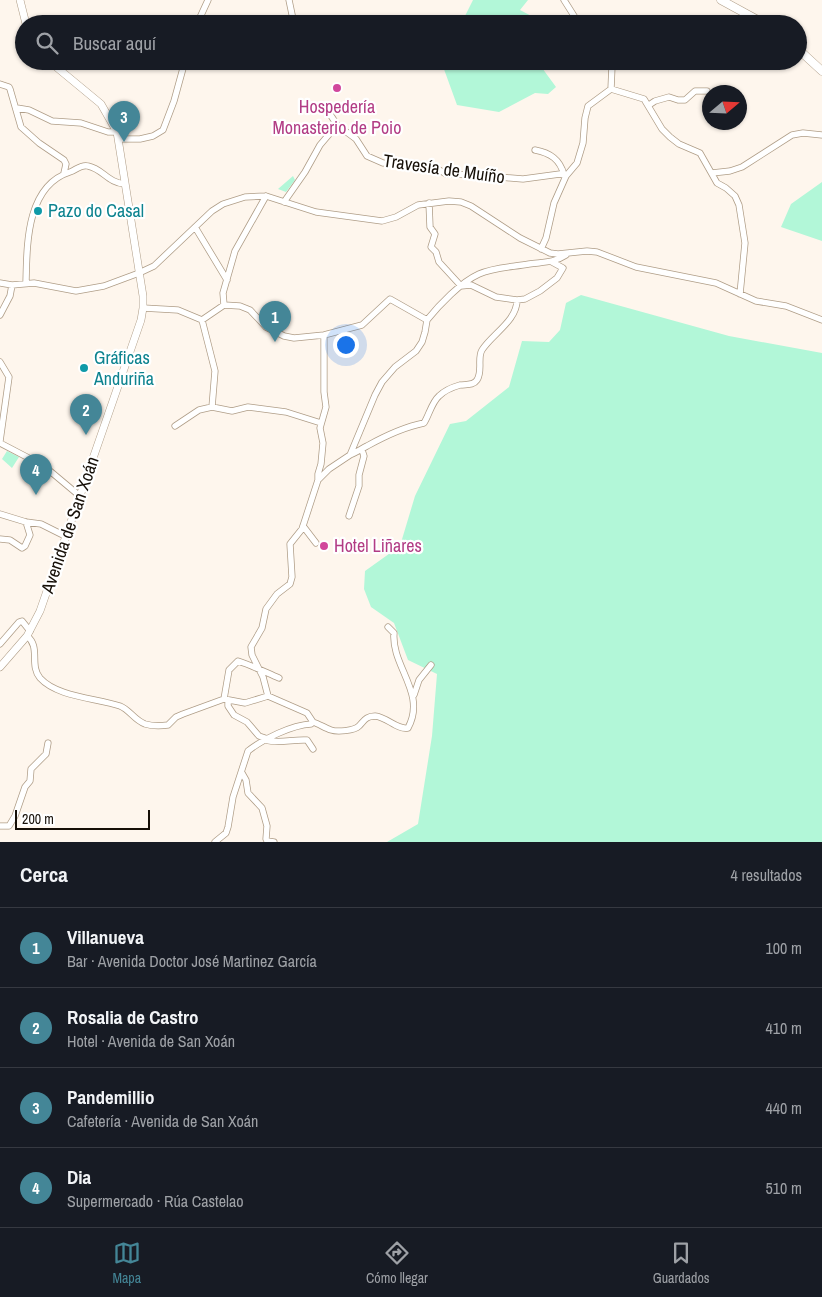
<!DOCTYPE html>
<html lang="es">
<head>
<meta charset="utf-8">
<style>
	body { margin:0; font-family:"Archivo Narrow",sans-serif; background:#242831; color:#f1f3f6 }
	.compass { position:absolute; left:702px; top:85px; width:45px; height:45px; border-radius:50%; background:#171b24; box-shadow:0 1px 4px #0004; rotate:71deg }
	.scale { position:absolute; left:15px; bottom:12px; width:135px; box-sizing:border-box; padding-left:5px; border:2px solid #160f07; border-top:0; font-size:14px; line-height:18px; white-space:nowrap; color:#160f07; -webkit-text-stroke:4px #fff; paint-order:stroke }
	.you { position:absolute; left:345px; top:344px; width:18px; height:18px; margin:-12px; border:4px solid #fff; border-radius:50%; background:#1a73e8; box-shadow:0 0 0 8px #1a73e833 }
	.badge { display:grid; place-items:center; width:32px; height:32px; border-radius:50%; background:#448697; color:#fff; font-size:16px; font-weight:700 }
	.pin { position:absolute; translate:-50% -41px; filter:drop-shadow(0 1px 2px #0008) }
	.pin::after { content:''; position:absolute; top:26px; width:18px; height:15px; background:inherit; clip-path:polygon(0 0,100% 0,50% 100%) }
	.list { margin:0; padding:0; list-style:none }
	h2 { display:flex; justify-content:space-between; align-items:center; height:65px; margin:0; padding:0 20px; font-size:21px }
	h2 small { font-size:16px; font-weight:400; color:#9ea1a6 }
	.list li { display:grid; grid-template-columns:32px 1fr auto; gap:15px; align-items:center; box-sizing:border-box; height:80px; padding:0 20px; border-top:1px solid #363941 }
	.list b { display:block; font-size:19px; white-space:nowrap }
	.list p { margin:0; font-size:16px; white-space:nowrap; color:#9ea1a6 }
	.list em { font-size:16px; font-style:normal; color:#9ea1a6 }
	.icon { flex:none; width:28px; height:28px; fill:none; stroke:currentColor; stroke-width:2; stroke-linecap:round; stroke-linejoin:round }
	.map { position:relative; flex:none; width:822px; height:842px; overflow:hidden }
	.search { position:absolute; background:#171b24; box-shadow:0 1px 4px #0004; left:15px; right:15px; top:15px; height:55px; display:flex; align-items:center; gap:12px; box-sizing:border-box; padding:0 18px; border-radius:28px; color:#9ea1a6; font-size:19px }
	.sheet { height:385px; background:#171b24 }
	nav { display:flex; justify-content:space-around; align-items:center; box-sizing:border-box; height:70px; border-top:1px solid #363941; background:#171b24; font-size:14px; color:#9ea1a6 }
	nav a { display:grid; justify-items:center; gap:2px }
	nav .on { color:#448697 }
	.map>svg:first-child { display:block }
</style>
</head>
<body>
<div class="map">
<svg width="822" height="842" viewBox="0 0 822 842">
	<rect width="100%" height="100%" fill="#fef6ed"/>
	<path fill="#b2f7d8" d="M473 0H528L520 10 539 20 540 24H461Z
		M441 61H537L556 87 548 94 535 93 499 112 457 105Z
		M293 176 295 180 286 192 278 189Z
		M822 182V241L781 227 791 204Z
		M581 295 729 336 822 353V842H387L418 824 432 736 437 674 408 660 394 623 371 607 364 589 365 571 400 546 415 496 450 424 466 421 509 387 522 341 549 342 560 330 566 303Z
		M7 451 19 457 12 468 2 459Z"/>
	<g fill="none" stroke-linecap="round" stroke-linejoin="round">
		<defs>
			<path id="minor" d="M289 0 294 24
				M564 0 576 19 581 24
				M197 24 208 0
				M0 84 9 87 10 89 21 127 39 143 64 160 66 164 64 173
				M611 89 644 99 662 129 670 137 679 144 700 153 717 183 726 188 735 196 739 205 745 243 740 294
				M611 89 612 66 615 61
				M649 105 655 101 669 97 678 100H685L695 91H707
				M17 108 29 110 52 121 81 123 108 132H117
				M328 111 337 125 356 139 367 156 383 163 431 165 446 174 475 175 489 172 500 177 511 178 523 179 560 174 566 176
				M119 139H140L153 136 163 130 174 101 185 61
				M535 150C550 153 560 159 564 175
				M712 173 730 171 742 167 792 135 803 133 822 135
				M284 202 305 172 320 145 337 125
				M429 203 430 227 435 234 431 247 436 252 439 262 461 286 471 285 496 297 517 300 525 299 540 291 557 278 563 268 552 262
				M195 227 227 280
				M541 249 546 238 554 203 566 176 577 163 583 143 585 118 588 106 611 89
				M26 282C27 245 26 186 70 172 76 170 81 164 88 166 103 169 108 183 125 184
				M0 283 12 285 34 283 76 291 104 286 139 273 154 266 212 211 223 204 245 197 266 196 316 212 382 221 396 217 418 205 449 201 461 202 471 206 520 238 550 253 558 254 587 251 597 252 636 267 716 283 756 301 786 306 822 320
				M224 305 223 293 235 251 266 196
				M143 308 178 310 202 320 224 305 240 306 250 310 266 327 284 336 294 338 324 335 362 325 390 299 427 320
				M0 315 10 296 12 285
				M202 320 215 371 212 407
				M427 320C439 305 461 282 479 274 494 267 513 267 529 264 542 262 554 263 566 255
				M0 362 9 377 0 441
				M175 426 199 410 212 407 232 411 248 407 286 412 321 423
				M0 443 44 466 81 497
				M350 455C357 452 361 449 367 446 385 436 404 427 424 423 429 415 432 402 439 396 444 391 453 387 460 385 466 384 473 386 477 380 483 371 477 358 482 350 492 334 517 321 517 300
				M318 480V474L321 464 323 443 320 428 326 407 324 392V335
				M0 514 26 522 41 524 67 537
				M349 516 359 486V475L364 456 362 450
				M303 526 316 543
				M0 539 10 540 22 548 25 546 30 535 26 522
				M27 636C41 647 29 665 40 678 57 697 96 698 120 706 130 710 134 720 145 724 152 726 161 726 168 725L176 717 183 714 224 699 245 703 268 696 307 713 313 722
				M0 644 19 622 22 621 30 631
				M414 695 419 680 431 665
				M268 696 263 677 252 655 251 647 262 628 266 609 277 594 290 584 292 577 290 544 302 529 318 480 329 469 350 455 375 395 382 382 395 367 416 351 422 342 425 332 427 320
				M224 699 229 670 238 661C253 666 265 672 279 678
				M228 700V706L234 715 247 722 259 736 268 739
				M313 722C319 724 325 728 331 730 337 732 354 731 359 726 364 721 366 716 375 716 387 717 397 730 408 728 427 693 391 666 394 633L388 627
				M266 740C279 744 293 739 307 740L313 749
				M242 773 246 780 248 793 262 808 267 826 266 839 267 841 274 842
				M0 826H9L15 816 25 787 30 781 31 769 46 754 48 743
				M215 842 226 833 228 827 233 797 248 751C263 739 292 725 311 724L313 722"/>
			<path id="major" d="M20 0 26 24
				M0 667 27 636 40 611 141 320 143 308V296L117 132 101 104 49 61"/>
			<path id="highway" d="M721 0 765 24
				M798 49 822 71"/>
		</defs>
		<use href="#minor" stroke="#af9d87" stroke-width="7"/>
		<use href="#major" stroke="#af9d87" stroke-width="8"/>
		<use href="#highway" stroke="#af9d87" stroke-width="9"/>
		<use href="#minor" stroke="#fff" stroke-width="5.5"/>
		<use href="#major" stroke="#fff" stroke-width="7"/>
		<use href="#highway" stroke="#fff" stroke-width="8"/>
	</g>
	<g fill="#d1479c" stroke="#fff" stroke-width="2">
		<circle cx="337" cy="88" r="5"/>
		<circle cx="324" cy="546" r="5"/>
	</g>
	<g fill="#0f9aa8" stroke="#fff" stroke-width="2">
		<circle cx="38" cy="211" r="5"/>
		<circle cx="84" cy="368" r="5"/>
	</g>
	<g text-anchor="middle" stroke-width="4.5" stroke-linejoin="round" paint-order="stroke">
		<g font-size="18" fill="#b23c85" stroke="#fff">
			<text x="337" y="113">Hospedería<tspan x="337" dy="21">Monasterio de Poio</tspan></text>
			<text x="334" y="552" text-anchor="start">Hotel Liñares</text>
		</g>
		<g font-size="18" fill="#160f07" stroke="#fff">
			<text transform="translate(444 169) rotate(8)" y="6">Travesía de Muíño</text>
			<text transform="translate(70 525) rotate(-71)" y="6">Avenida de San Xoán</text>
		</g>
		<g font-size="18" fill="#0d838f" stroke="#fff" text-anchor="start">
			<text x="48" y="217">Pazo do Casal</text>
			<text x="94" y="364">Gráficas<tspan x="94" dy="21">Anduriña</tspan></text>
		</g>
	</g>
</svg>
<svg class="compass" viewBox="-18 -18 36 36"><path d="M0-13l5 13h-10z" fill="#e53935"/><path d="M0 13l5-13h-10z" fill="#9ea1a6"/></svg>
<div class="scale">200 m</div>
<div class="you"></div>
<div class="pin badge" style="left:275px;top:342px">1</div>
<div class="pin badge" style="left:86px;top:435px">2</div>
<div class="pin badge" style="left:124px;top:142px">3</div>
<div class="pin badge" style="left:36px;top:495px">4</div>
<div class="search"><svg class="icon" aria-label="search" viewBox="0 0 24 24"><circle cx="10" cy="10" r="6"/><path d="M15 15l6 6"/></svg>Buscar aquí</div>
</div>
<section class="sheet">
<h2>Cerca<small>4 resultados</small></h2>
<ul class="list">
<li><span class="badge">1</span><div><b>Villanueva</b><p>Bar · Avenida Doctor José Martinez García</p></div><em>100 m</em></li>
<li><span class="badge">2</span><div><b>Rosalia de Castro</b><p>Hotel · Avenida de San Xoán</p></div><em>410 m</em></li>
<li><span class="badge">3</span><div><b>Pandemillio</b><p>Cafetería · Avenida de San Xoán</p></div><em>440 m</em></li>
<li><span class="badge">4</span><div><b>Dia</b><p>Supermercado · Rúa Castelao</p></div><em>510 m</em></li>
</ul>
</section>
<nav>
<a class="on"><svg class="icon" aria-label="map" viewBox="0 0 24 24"><path d="M3 6l6-2 6 2 6-2v14l-6 2-6-2-6 2zM9 4v14M15 6v14"/></svg>Mapa</a>
<a><svg class="icon" aria-label="directions" viewBox="0 0 24 24"><path d="M12 3l9 9-9 9-9-9zM9 14v-3h6M13 9l2 2-2 2"/></svg>Cómo llegar</a>
<a><svg class="icon" aria-label="saved" viewBox="0 0 24 24"><path d="M7 4h10v16l-5-4-5 4z"/></svg>Guardados</a>
</nav>
</body>
</html>
